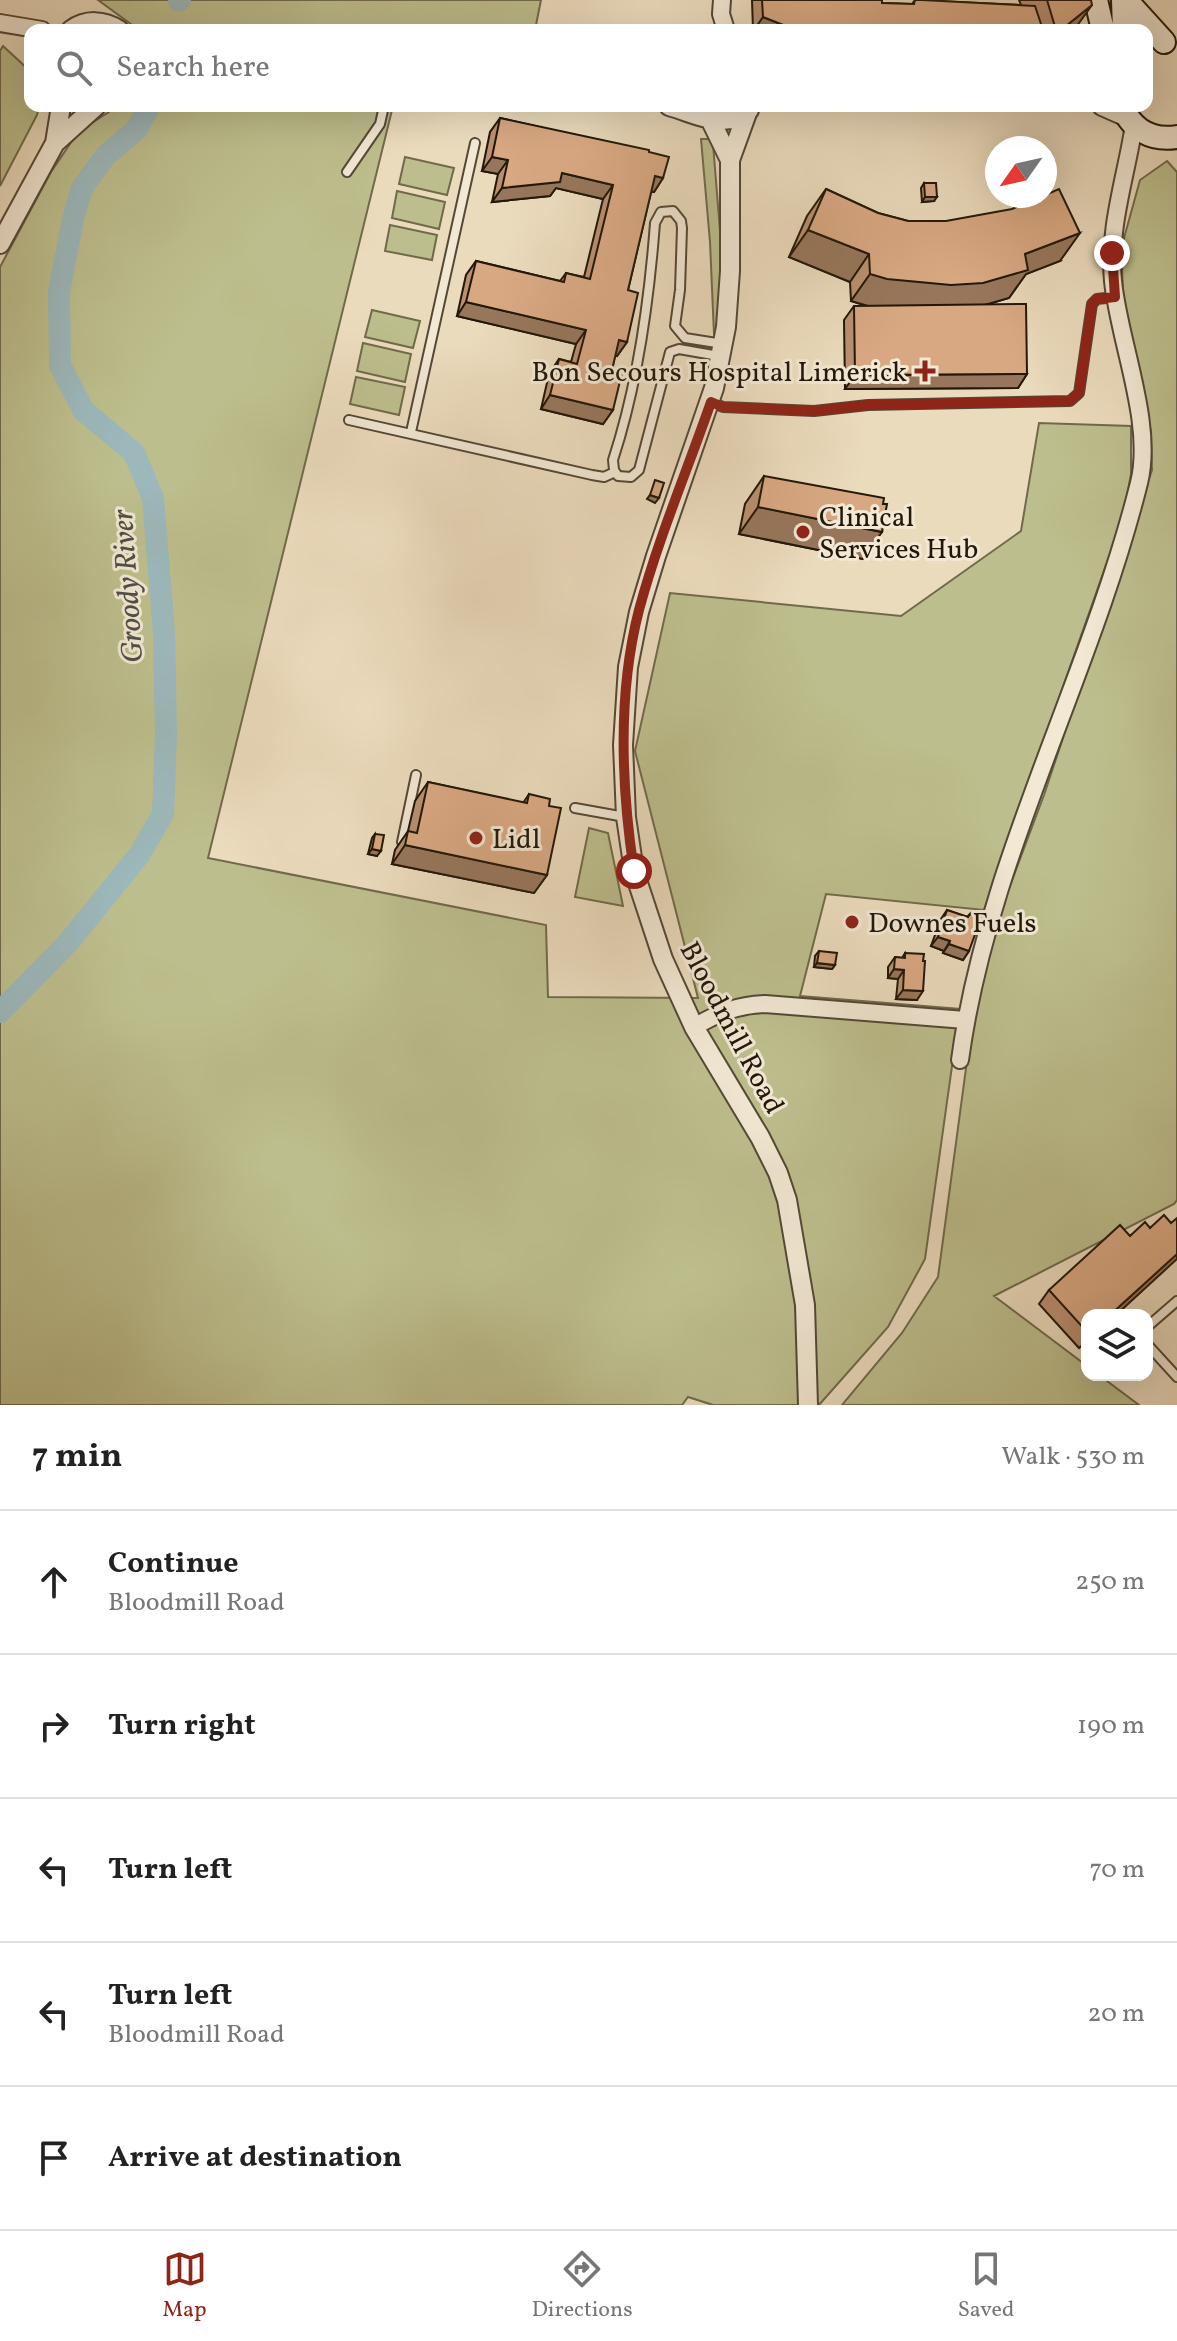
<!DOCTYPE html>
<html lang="en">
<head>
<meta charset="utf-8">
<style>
	body { margin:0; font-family:Vollkorn,serif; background:#f6f6f6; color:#222 }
	.controls { position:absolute; right:24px; bottom:24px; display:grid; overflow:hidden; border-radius:16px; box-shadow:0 8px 32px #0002 }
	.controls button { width:72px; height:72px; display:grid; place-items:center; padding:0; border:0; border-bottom:2px solid #e0e0e0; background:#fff; color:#222; font:40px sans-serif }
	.compass { position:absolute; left:985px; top:136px; width:72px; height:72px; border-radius:50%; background:#fff; box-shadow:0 8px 32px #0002; rotate:236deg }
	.stop { position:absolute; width:24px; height:24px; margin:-18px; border:6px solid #8f2418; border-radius:50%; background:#fff }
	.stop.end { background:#8f2418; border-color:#fff; box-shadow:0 2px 8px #0008 }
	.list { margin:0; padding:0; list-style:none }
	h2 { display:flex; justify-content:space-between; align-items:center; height:104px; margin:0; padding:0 32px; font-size:34px }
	h2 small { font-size:26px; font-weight:400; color:#767676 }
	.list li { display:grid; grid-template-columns:52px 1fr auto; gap:24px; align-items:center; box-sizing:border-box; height:144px; padding:0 32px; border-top:2px solid #e0e0e0 }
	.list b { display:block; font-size:30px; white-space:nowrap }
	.list p { margin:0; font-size:26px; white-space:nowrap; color:#767676 }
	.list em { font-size:26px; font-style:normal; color:#767676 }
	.icon { flex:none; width:44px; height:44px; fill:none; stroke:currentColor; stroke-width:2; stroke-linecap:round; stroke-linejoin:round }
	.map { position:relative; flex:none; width:1177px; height:1405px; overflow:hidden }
	.search { position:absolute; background:#fff; box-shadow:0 8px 32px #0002; left:24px; right:24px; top:24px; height:88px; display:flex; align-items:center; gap:20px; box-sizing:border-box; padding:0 28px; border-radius:16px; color:#767676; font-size:30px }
	.sheet { height:824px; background:#fff }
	nav { display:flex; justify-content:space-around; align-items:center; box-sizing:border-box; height:112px; border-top:2px solid #e0e0e0; background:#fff; font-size:22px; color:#767676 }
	nav a { display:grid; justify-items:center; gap:4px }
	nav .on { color:#8f2418 }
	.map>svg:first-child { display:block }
</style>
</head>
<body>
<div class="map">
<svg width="1177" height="1405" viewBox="0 0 1177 1405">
	<rect width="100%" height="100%" fill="#ebdbbd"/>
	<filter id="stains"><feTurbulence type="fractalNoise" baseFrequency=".0025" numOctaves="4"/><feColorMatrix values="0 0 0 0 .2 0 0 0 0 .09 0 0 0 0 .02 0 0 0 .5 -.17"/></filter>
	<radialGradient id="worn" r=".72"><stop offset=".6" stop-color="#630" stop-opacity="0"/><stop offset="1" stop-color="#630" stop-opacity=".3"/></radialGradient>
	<path fill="#bdbe8d" stroke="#706a4b" stroke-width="2" d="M98 0H541L535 30H139Z
		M3 46 30 71V106H39L37 115 0 186V51Z
		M118 106H393L208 858 546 925 548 997 698 998 635 751 670 593 901 616 1021 531 1039 423 1131 426V474L1123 517 984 910 826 894 800 996 960 1009 925 1259 888 1327 819 1405H713L688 1397 682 1405H0V267L51 172 78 132Z
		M701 139H712L713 144 723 268 717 332 714 334 710 242Z
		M405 157 454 168 447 195 399 184Z
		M1167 161 1177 172V1200L1174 1204 994 1296 1087 1366V1375H1099L1139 1405H842L902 1333 938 1277 973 1016 999 915 1044 795 1152 470 1151 431 1124 311 1121 249 1140 180Z
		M397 191 445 202 439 229 392 218Z
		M390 225 437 235 432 260 385 251Z
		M372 310 420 321 413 348 365 337Z
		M363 343 411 354 405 382 357 371Z
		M356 377 405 387 399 415 350 404Z
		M589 828 608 833 623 906 575 897Z"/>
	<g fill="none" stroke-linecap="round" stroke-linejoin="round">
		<path stroke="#9cb8bb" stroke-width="22" d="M179 1 180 0
			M0 1012 67 944 139 855 163 814 166 735 164 633 153 498 134 453 83 410 60 365 59 292 73 219 82 188 106 155 136 130 148 109"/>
		<defs>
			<path id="service" d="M347 172 380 124 384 106
				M719 356 679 349 670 352 639 470 631 477 618 476 614 470 613 460C638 384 649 303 655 223L661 212 673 211 681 221 682 228 680 290 675 326 685 338 723 344
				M711 402 723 407 814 411 868 405 1070 401 1079 393 1092 304 1097 299 1115 297
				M349 420 592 475 604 477 615 472
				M411 432 475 143
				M575 808 625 817
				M402 842 416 775
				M1147 1327 1177 1301
				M1147 1344 1177 1377"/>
			<path id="minor" d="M722 0 721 14 726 30
				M0 23 42 30
				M694 1027C718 1013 737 1005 765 1004L965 1020
				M960 1060C987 860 1090 679 1139 483 1154 423 1119 342 1113 281 1108 228 1126 177 1134 125"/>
			<path id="tertiary" d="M71 30C86 19 104 20 119 30
				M669 106C697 114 724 131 749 110
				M1102 106 1127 117
				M747 113 730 160V271L726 327 714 388 656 556 639 612 628 667 623 745 626 817 634 871 663 959 694 1027 760 1137 778 1173 787 1200 805 1305 808 1405
				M710 119 730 160
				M55 143 96 106
				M0 244 55 143 61 106"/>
			<path id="secondary" d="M1096 0 1103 30
				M1123 0 1124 30
				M1126 0 1164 42
				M1122 106C1132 130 1151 141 1177 137"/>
		</defs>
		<use href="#service" stroke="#544836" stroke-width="12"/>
		<use href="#minor" stroke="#544836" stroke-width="20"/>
		<use href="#tertiary" stroke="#544836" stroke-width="22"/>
		<use href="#secondary" stroke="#221709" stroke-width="26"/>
		<use href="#service" stroke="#f2e8d4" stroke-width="8"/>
		<use href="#minor" stroke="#f2e8d4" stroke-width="16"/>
		<use href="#tertiary" stroke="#f2e8d4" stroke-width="18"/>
		<use href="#secondary" stroke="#f2e8d4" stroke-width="22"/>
	</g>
	<path fill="#ba9070" stroke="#221709" stroke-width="2" d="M752 0H882V3L912 4 915 0 1021 5 1019 0H1091L1074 30H753Z
		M500 118 649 152 663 178 654 192H651L628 290 627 342 617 356 615 355 612 370 613 410 603 424 541 409 549 374 559 359 571 362 576 344 457 316 466 275 476 261 560 281 566 273 584 277 603 199 556 188 550 196 492 202 498 174 482 171 490 132Z
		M924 183 934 201 922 202 921 188Z
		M826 189 878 213 1060 261 1026 274 1009 298 985 305 1027 374 1018 388 845 389 844 320 854 306H867L851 301 850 282 789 257 807 216Z
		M764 476 863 559 739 534 745 504Z
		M428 782 523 803 529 794 549 806 547 875 534 893 392 864 395 850 408 831 415 801Z
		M375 834 377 856 368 854 372 838Z
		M947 910 967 917 970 914 969 951 963 960 943 953 944 951 931 946 941 919Z
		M819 951 835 965 832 969 814 967 815 956Z
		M905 953 917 1000 896 999 898 979 888 978V967L895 957 902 958Z
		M1171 1223 1087 1315V1341L1079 1348 1039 1304 1049 1290 1130 1236 1150 1228Z"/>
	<path fill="#97765b" stroke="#221709" stroke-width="2" d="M1092 5 1074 30H1061Z
		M763 17 796 30H754Z
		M492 157 508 160 498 174 482 171Z
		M562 173 613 185 603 199 556 188 550 196 492 202 502 188Z
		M655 176 663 178 654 192 645 190Z
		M925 197H937L934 201 922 202Z
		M808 230 869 254 850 282 789 257Z
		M1080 233 1060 261 1026 274 1009 298 964 311 868 306 851 301 870 274 1025 254Z
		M466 302 586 330 576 344 457 316Z
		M619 340 627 342 617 356 609 354Z
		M1027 374 1018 388 845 389 855 375Z
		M550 395 613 410 603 424 541 409Z
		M650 495 659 498 655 503 647 499Z
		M758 507 882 532 863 559 739 534Z
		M405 845 547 875 534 893 392 864Z
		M372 849 381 851 377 856 368 854Z
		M938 937 950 941 944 951 931 946Z
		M949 944 969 951 963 960 943 953Z
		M817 963 835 965 832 969 814 967Z
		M894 969 904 970 898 979 888 978Z
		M903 990 923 991 917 1000 896 999Z
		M1177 1254V1259L1116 1315H1110Z"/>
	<path fill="#d8a882" stroke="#221709" stroke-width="2" d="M762 0H882V3L914 4 915 0H922L1035 6 1042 27 1041 30H796L763 17Z
		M1047 0H1091L1092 5 1061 30H1056Z
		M500 118 649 150V152L669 157 663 178 655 176 628 290 638 293 627 342 619 340 612 370 622 373 613 410 550 395 559 359 577 364 586 330 466 302 476 261 564 282 566 273 590 279 613 185 562 173 560 182 502 188 508 160 492 157Z
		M924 183H936L937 197H925Z
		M826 189 878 213 908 221H946L1012 209 1059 189 1080 233 1025 254 1028 270 983 283 951 285 887 279 870 274 869 254 808 230Z
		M1026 304 1027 374 855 375 854 306Z
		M764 476 884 498 883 504H887L882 532 758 507Z
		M655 480 664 483 659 498 650 495Z
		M428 782 527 803 529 794 550 799 549 806 561 808 547 875 405 845 408 831 417 833Z
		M375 834 384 835 381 851 372 849Z
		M947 910 968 917 970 914 981 918 969 951 949 944 950 941 938 937Z
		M819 951 837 953 835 965 817 963Z
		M905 953 924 954 923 961H925L923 991 903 990 904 970 894 969 895 957 905 958Z
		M1164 1215 1171 1223 1177 1218V1254L1110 1315H1087V1332L1049 1290 1120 1225 1130 1236 1145 1222 1150 1228Z"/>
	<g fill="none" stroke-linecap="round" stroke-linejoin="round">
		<path stroke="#8f2418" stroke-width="10" d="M634 871C621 785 617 695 639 610 658 539 687 471 711 402L723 407 814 411 868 405 1070 401 1079 393 1092 304 1097 299 1115 297 1112 253"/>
	</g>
	<g fill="#8f2418" stroke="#f2e8d4" stroke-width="3">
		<path d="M921 359h8v8h8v8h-8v8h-8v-8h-8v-8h8z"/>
		<circle cx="803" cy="532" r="8"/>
		<circle cx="476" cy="838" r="8"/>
		<circle cx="852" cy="922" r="8"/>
	</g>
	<g text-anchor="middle" stroke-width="6" stroke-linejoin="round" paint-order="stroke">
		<g font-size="28" fill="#221709" stroke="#f2e8d4" text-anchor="start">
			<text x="907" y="381" text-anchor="end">Bon Secours Hospital Limerick</text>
			<text x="819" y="526">Clinical<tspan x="819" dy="32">Services Hub</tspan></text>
			<text x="492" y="848">Lidl</text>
			<text x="868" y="932">Downes Fuels</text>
		</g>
		<g font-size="28" fill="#221709" stroke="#f2e8d4">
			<text transform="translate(733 1027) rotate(62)" y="10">Bloodmill Road</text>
		</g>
		<g font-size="30" font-style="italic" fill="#4d4f47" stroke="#f2e8d4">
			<text transform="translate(127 586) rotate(-94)" y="10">Groody River</text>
		</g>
	</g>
	<rect width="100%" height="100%" filter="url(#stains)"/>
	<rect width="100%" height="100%" fill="url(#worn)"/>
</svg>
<div class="controls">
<button><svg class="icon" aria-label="layers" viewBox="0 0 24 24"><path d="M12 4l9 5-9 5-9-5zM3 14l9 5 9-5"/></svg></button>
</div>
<svg class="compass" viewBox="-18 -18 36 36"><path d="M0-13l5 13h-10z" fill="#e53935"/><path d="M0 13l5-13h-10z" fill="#767676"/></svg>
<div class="stop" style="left:634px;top:871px"></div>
<div class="stop end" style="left:1112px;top:253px"></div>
<div class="search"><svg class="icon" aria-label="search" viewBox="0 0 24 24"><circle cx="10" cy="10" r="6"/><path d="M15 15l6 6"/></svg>Search here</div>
</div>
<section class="sheet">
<h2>7 min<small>Walk · 530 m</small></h2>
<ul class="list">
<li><svg class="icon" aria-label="ahead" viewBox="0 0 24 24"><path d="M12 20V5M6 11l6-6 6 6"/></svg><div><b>Continue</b><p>Bloodmill Road</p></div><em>250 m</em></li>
<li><svg class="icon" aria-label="right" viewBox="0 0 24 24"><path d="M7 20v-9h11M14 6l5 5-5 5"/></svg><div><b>Turn right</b></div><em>190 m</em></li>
<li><svg class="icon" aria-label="left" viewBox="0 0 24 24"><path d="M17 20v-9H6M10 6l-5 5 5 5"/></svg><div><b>Turn left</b></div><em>70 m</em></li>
<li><svg class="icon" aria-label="left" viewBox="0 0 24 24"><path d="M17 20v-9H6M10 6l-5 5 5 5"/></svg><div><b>Turn left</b><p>Bloodmill Road</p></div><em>20 m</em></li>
<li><svg class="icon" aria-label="arrive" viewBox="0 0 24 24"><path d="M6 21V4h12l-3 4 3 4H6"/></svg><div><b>Arrive at destination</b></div></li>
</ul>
</section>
<nav>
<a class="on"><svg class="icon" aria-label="map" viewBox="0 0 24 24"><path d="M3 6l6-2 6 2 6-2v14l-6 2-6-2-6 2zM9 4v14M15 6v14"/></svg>Map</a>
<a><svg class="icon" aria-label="directions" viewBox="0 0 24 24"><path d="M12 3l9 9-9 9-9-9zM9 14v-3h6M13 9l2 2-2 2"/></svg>Directions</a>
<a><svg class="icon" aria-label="saved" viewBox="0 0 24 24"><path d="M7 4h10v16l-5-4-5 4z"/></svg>Saved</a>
</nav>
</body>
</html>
